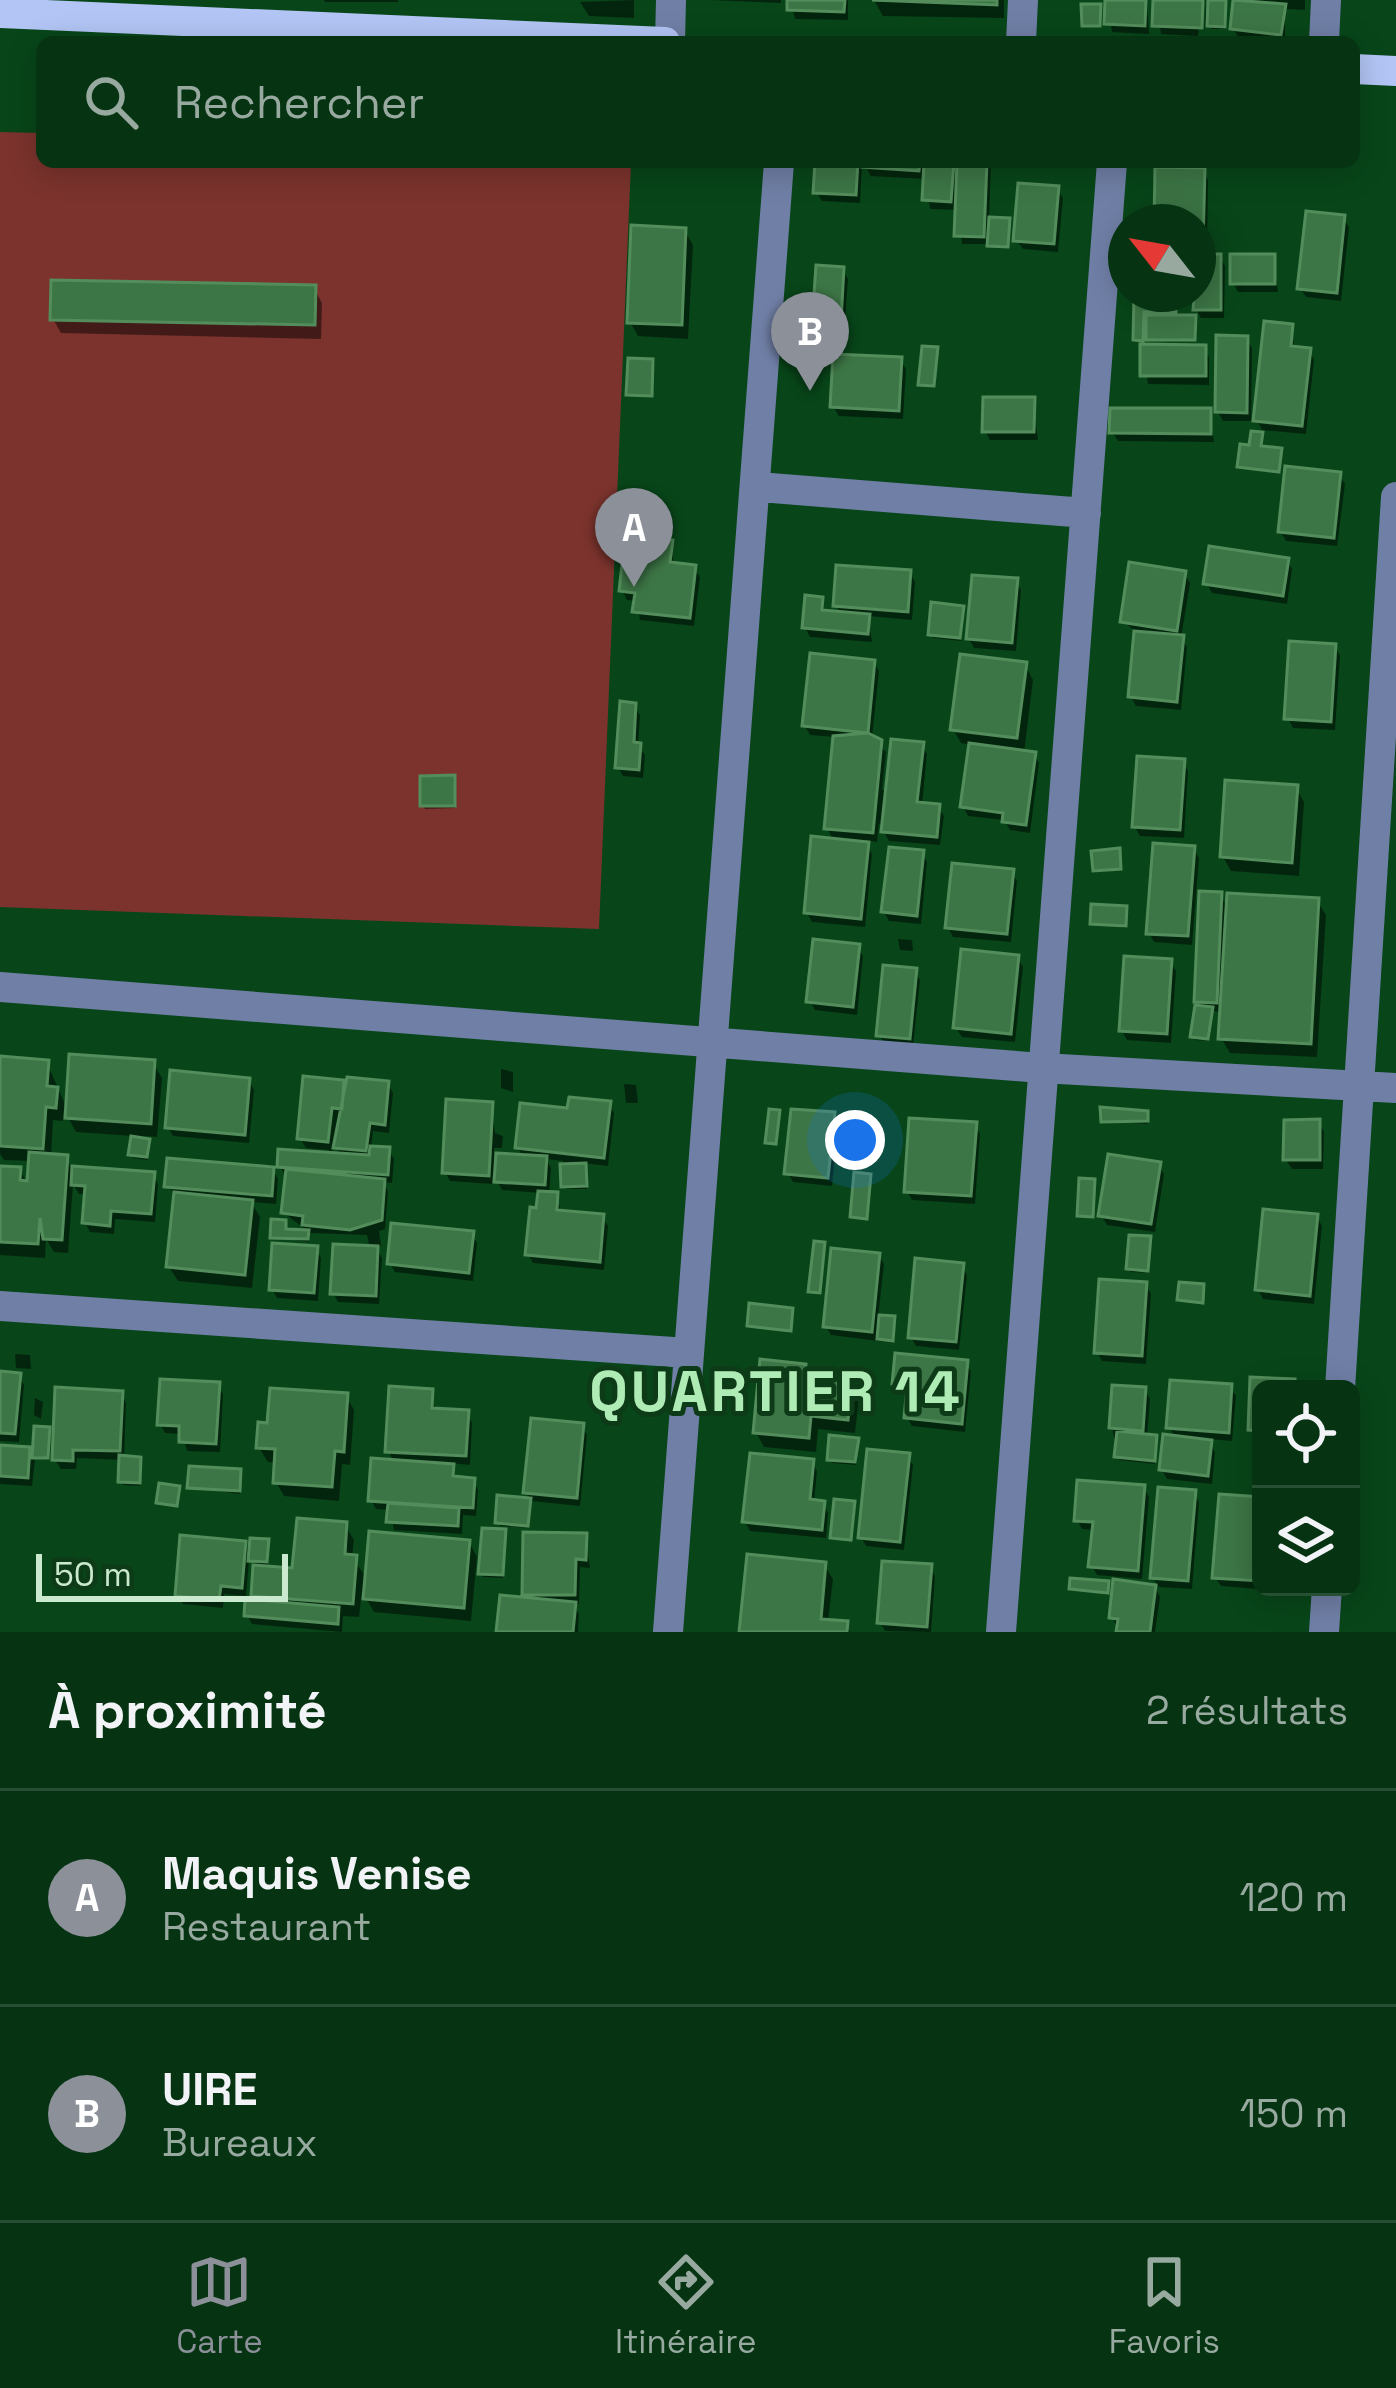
<!DOCTYPE html>
<html lang="fr">
<head>
<meta charset="utf-8">
<style>
	body { margin:0; font-family:"Space Grotesk",sans-serif; background:#143f21; color:#f1f3f6 }
	.controls { position:absolute; right:36px; bottom:36px; display:grid; overflow:hidden; border-radius:18px; box-shadow:0 6px 30px #0003 }
	.controls button { width:108px; height:108px; display:grid; place-items:center; padding:0; border:0; border-bottom:3px solid #274f33; background:#063413; color:#f1f3f6; font:60px sans-serif }
	.compass { position:absolute; left:1108px; top:204px; width:108px; height:108px; border-radius:50%; background:#063413; box-shadow:0 6px 30px #0003; rotate:301deg }
	.scale { position:absolute; left:36px; bottom:30px; width:252px; box-sizing:border-box; padding-left:12px; border:6px solid #cbe9ce; border-top:0; font-size:33px; line-height:42px; white-space:nowrap; color:#cbe9ce; -webkit-text-stroke:9px #0d3a17; paint-order:stroke }
	.you { position:absolute; left:855px; top:1140px; width:42px; height:42px; margin:-30px; border:9px solid #fff; border-radius:50%; background:#1a73e8; box-shadow:0 0 0 18px #1a73e833 }
	.badge { display:grid; place-items:center; width:78px; height:78px; border-radius:50%; background:#8c9099; color:#fff; font-size:39px; font-weight:700 }
	.pin { position:absolute; translate:-50% -99px; filter:drop-shadow(0 3px 6px #0008) }
	.pin::after { content:''; position:absolute; top:63px; width:42px; height:36px; background:inherit; clip-path:polygon(0 0,100% 0,50% 100%) }
	.list { margin:0; padding:0; list-style:none }
	h2 { display:flex; justify-content:space-between; align-items:center; height:156px; margin:0; padding:0 48px; font-size:51px }
	h2 small { font-size:39px; font-weight:400; color:#98aaa0 }
	.list li { display:grid; grid-template-columns:78px 1fr auto; gap:36px; align-items:center; box-sizing:border-box; height:216px; padding:0 48px; border-top:3px solid #274f33 }
	.list b { display:block; font-size:45px; white-space:nowrap }
	.list p { margin:0; font-size:39px; white-space:nowrap; color:#98aaa0 }
	.list em { font-size:39px; font-style:normal; color:#98aaa0 }
	.icon { flex:none; width:66px; height:66px; fill:none; stroke:currentColor; stroke-width:2; stroke-linecap:round; stroke-linejoin:round }
	.map { position:relative; flex:none; width:1396px; height:1632px; overflow:hidden }
	.search { position:absolute; background:#063413; box-shadow:0 6px 30px #0003; left:36px; right:36px; top:36px; height:132px; display:flex; align-items:center; gap:30px; box-sizing:border-box; padding:0 42px; border-radius:18px; color:#98aaa0; font-size:45px }
	.sheet { height:588px; background:#063413 }
	nav { display:flex; justify-content:space-around; align-items:center; box-sizing:border-box; height:168px; border-top:3px solid #274f33; background:#063413; font-size:33px; color:#98aaa0 }
	nav a { display:grid; justify-items:center; gap:6px }
	nav .on { color:#8c9099 }
	.map>svg:first-child { display:block }
</style>
</head>
<body>
<div class="map">
<svg width="1396" height="1632" viewBox="0 0 1396 1632">
	<rect width="100%" height="100%" fill="#084619"/>
	<path fill="#7c332d" d="M0 132 42 133V162H631L599 929 0 907Z"/>
	<path fill="#0007" fill-rule="evenodd" d="M324 0H398V2H325Z
		M634 0V18L589 16 580 2Z
		M709 0H781V3Z
		M790 0H848V20L795 19Z
		M1004 0V18L883 16 875 2Z
		M1108 0H1147L1149 34 1112 32Z
		M1156 0H1203L1198 36 1161 34Z
		M1211 0H1227L1226 29H1212L1206 19 1204 36 1206 4 1210 13Z
		M1236 0H1305V10L1285 9V42L1238 37 1233 28Z
		M818 162H862L860 203 822 201 816 192Z
		M863 162H991L989 220 1008 221 1009 244H962L958 210 930 209 926 179 871 176Z
		M1203 171 1208 180 1207 247 1198 222H1157Z
		M1057 189 1063 198 1058 252 1023 249 1016 240Z
		M1343 218 1349 227 1341 301 1306 297 1300 288Z
		M684 230 693 245 688 339 638 336 630 322Z
		M1198 243 1206 257H1220L1225 266 1224 318H1196V337H1148L1144 330V347L1196 343 1209 357V385L1148 384 1143 343 1136 340 1137 298H1175L1176 318H1201L1196 309Z
		M1273 257 1278 292H1238L1233 283Z
		M842 269 848 279 843 348 820 347 814 338Z
		M314 288 322 303 321 339 61 333 53 319Z
		M1291 327 1295 349 1309 351 1314 360 1306 434 1262 430 1257 420Z
		M1246 339 1252 348 1251 421H1223L1218 412Z
		M900 360 906 369 903 419 839 416 833 406Z
		M1033 400 1038 440H990L985 431Z
		M1209 411 1214 442 1118 441 1112 432Z
		M1261 435 1262 449 1282 455 1280 474 1240 467Z
		M1339 475 1345 484 1337 546 1286 541 1281 532Z
		M671 543 674 565 694 568 700 577 694 626 640 620 637 601 627 600 622 590Z
		M1287 560 1292 569 1287 604 1212 593 1207 584Z
		M910 573 915 582 912 620 868 616 872 642 810 637 805 628 821 600 826 613 841 614 836 605Z
		M1184 573 1190 583 1181 638 1187 647 1181 710 1136 706 1131 697 1137 632 1123 622Z
		M1016 581 1021 590 1016 651 974 648 969 639Z
		M962 608 961 641 933 638 931 634Z
		M1335 646 1340 656 1335 730 1293 728 1288 718Z
		M874 662 879 671 872 738 886 752 882 790H888L922 745 927 754 922 805 938 807 944 816 940 845 889 841 879 823 877 842 865 840 872 854 865 927 812 922 807 913 834 841 827 828 836 737 810 735 805 726Z
		M1025 665 1033 680 1024 753 1034 754 1039 763 1030 833 1010 830 1004 820 968 816 963 806 972 745 961 743 953 729Z
		M634 705 640 715 638 746 645 755 643 778 623 776 618 767Z
		M1183 762 1188 771 1184 838 1140 836 1135 827Z
		M453 778 455 808 425 809 423 805Z
		M1296 788 1304 802 1299 876 1231 871 1223 857Z
		M1194 849 1199 858 1192 945 1154 942 1149 933Z
		M922 853 927 862 921 924 889 921 884 912Z
		M1012 872 1017 881 1011 942 953 937 948 927Z
		M1220 895 1229 910 1317 901 1326 915 1317 1057 1230 1053 1221 1038 1223 1012 1213 1011 1209 1041 1195 1040 1201 1009 1197 1001Z
		M1125 909 1126 928 1093 923Z
		M898 939 912 940 913 951 900 950Z
		M858 947 863 956 857 1015 815 1010 810 1001Z
		M1017 957 1023 967 1015 1042 962 1037 956 1028Z
		M1170 962 1176 971 1171 1043 1127 1040 1122 1031Z
		M915 971 920 980 913 1047 885 1044 879 1035Z
		M0 1059 47 1063 68 1111 153 1063 162 1078 157 1137 145 1136 148 1160 133 1158 134 1136 76 1132 64 1110 63 1121 53 1120 51 1157 66 1158 72 1169 153 1175 158 1184 155 1222 115 1219 114 1234 90 1232 85 1222 88 1194H79L73 1184 68 1253 54 1252 46 1239 45 1258 0 1255V1169L20 1170 29 1187 31 1161 4 1160 0 1154Z
		M501 1069 513 1072V1092L501 1088Z
		M249 1080 254 1090 249 1143 173 1136 168 1127Z
		M306 1080 388 1084 393 1093 389 1133 373 1131 371 1149 388 1150 394 1159 392 1183 383 1182 388 1191 385 1229 379 1231 381 1246H375L382 1258 379 1304 338 1302 333 1293 370 1249 367 1235 309 1233V1242L273 1237 284 1223 286 1232 310 1233 284 1213 285 1176 280 1166 328 1156 329 1150 306 1148 300 1138ZM333 1142 342 1156H332Z
		M624 1084 636 1085 638 1103H626Z
		M491 1104 495 1133 503 1136 502 1148H494V1156L524 1158 518 1148 570 1111 609 1104 614 1113 608 1166 583 1163 587 1189H566L563 1161 546 1159 551 1168 549 1195H557L561 1213 602 1217 608 1226 604 1270 533 1263 528 1254 541 1193 502 1190 493 1173 492 1184 450 1181 445 1172Z
		M1146 1113 1148 1124 1104 1121Z
		M833 1115 838 1124 832 1186 793 1182 788 1173Z
		M1319 1123 1324 1132 1323 1169H1292L1286 1160Z
		M975 1125 980 1134 975 1204 912 1200 907 1191Z
		M1159 1165 1164 1174 1155 1232 1107 1225 1101 1215Z
		M273 1170 278 1179 276 1204 251 1202 260 1217 252 1288 178 1281 169 1267 177 1196 167 1186Z
		M1317 1217 1322 1226 1314 1304 1263 1299 1258 1289Z
		M472 1234 477 1243 473 1281 395 1272 390 1263Z
		M1150 1239 1149 1273 1131 1272 1129 1268Z
		M316 1249 321 1258 318 1301 277 1298 272 1289Z
		M879 1255 884 1264 878 1318 893 1319 894 1343 831 1335 826 1326Z
		M962 1266 967 1275 959 1350 916 1346 911 1337Z
		M1146 1285 1151 1294 1146 1364 1102 1361 1097 1352Z
		M791 1311V1333L750 1325Z
		M15 1354 30 1355 31 1369 16 1368Z
		M966 1363 971 1372 965 1432 912 1426 907 1417 909 1394 900 1393 895 1384Z
		M804 1367 811 1378 850 1382 859 1397 855 1433 818 1429 816 1452 764 1447 756 1432Z
		M0 1374 19 1376 24 1385 19 1442 0 1441Z
		M218 1385 223 1394 220 1452 187 1451 182 1434 165 1433 160 1424Z
		M1230 1387 1236 1396 1232 1441 1208 1439 1215 1452 1212 1484 1167 1479 1162 1470 1176 1439 1169 1427Z
		M1145 1390 1150 1399 1147 1437 1158 1441 1155 1464 1119 1460 1112 1428Z
		M431 1392 436 1412 467 1413 472 1423 470 1465 450 1463 457 1480 473 1481 478 1490 476 1516 463 1515 462 1534 394 1530 390 1510 376 1509 371 1500 395 1463 388 1451Z
		M121 1393 126 1403 124 1459 140 1460V1486L123 1485 122 1460 77 1458 76 1469H61L55 1460Z
		M346 1396 354 1410 350 1465 342 1464 339 1501 284 1496 276 1482 278 1463 268 1462 259 1448Z
		M35 1398 43 1402 41 1419 34 1415Z
		M582 1426 587 1435 580 1506 531 1501 529 1528 500 1526V1498L531 1501 526 1492Z
		M857 1441 856 1465 832 1463 830 1459Z
		M0 1448 29 1450 35 1460 32 1486 0 1484Z
		M908 1456 913 1465 904 1550 866 1546 861 1537Z
		M812 1462 817 1471 814 1502 823 1503 828 1513 826 1538 750 1531 745 1522Z
		M239 1472 240 1494 190 1487Z
		M1144 1488 1149 1497 1142 1579 1097 1575 1092 1566 1095 1530 1082 1529 1077 1520Z
		M1194 1493 1199 1502 1192 1589 1159 1587 1153 1578Z
		M1261 1500V1587L1271 1590 1221 1586 1215 1577Z
		M345 1525 354 1540 352 1557 368 1580 469 1542 477 1557 471 1621 374 1612 362 1591 359 1617 343 1616 342 1632 252 1624 247 1615 258 1603 254 1595 257 1564 249 1560 246 1596 224 1594 223 1608 183 1604 178 1595 245 1544 252 1556 267 1542 268 1569 295 1572Z
		M504 1532 503 1578 483 1577 481 1573Z
		M585 1536 590 1568 580 1567 579 1604H573L579 1614 578 1632H499L529 1601 525 1594Z
		M824 1565 833 1579 828 1622 846 1624 850 1632H743Z
		M930 1567 935 1576 931 1632 885 1631 880 1622Z
		M1107 1584 1108 1595 1072 1589Z
		M1155 1587 1160 1597 1155 1632H1119L1112 1617Z"/>
	<path fill="#3d7646" stroke="#548d5c" stroke-width="3" d="M787 0H845L844 12 787 10Z
		M872 0H997V5Z
		M1105 0H1146L1145 26 1104 24Z
		M1153 0H1203L1202 28 1152 26Z
		M1208 0H1226L1225 27 1207 26Z
		M1233 0 1286 4 1281 35 1230 29Z
		M1081 4H1101L1100 26H1082Z
		M815 162H858L856 195 813 193Z
		M863 162H920L919 171 862 167Z
		M924 162H954L951 202 922 200Z
		M957 162H987L984 237 954 236Z
		M1155 167 1205 168 1203 247 1198 246V222H1154Z
		M1018 183 1059 186 1054 244 1013 241Z
		M1306 211 1345 215 1337 293 1297 289Z
		M989 217 1010 218 1008 247 987 246Z
		M631 225 686 228 682 325 627 323Z
		M1198 254H1221V310H1193Z
		M1230 254H1275V284H1230Z
		M816 265 844 267 840 340 811 338Z
		M51 280 316 285 315 325 50 320Z
		M1134 295H1176V312H1144L1143 341 1133 340Z
		M1146 315H1196L1195 340H1146Z
		M1264 321 1293 324 1291 346 1311 348 1302 426 1253 421Z
		M1216 335 1248 336 1247 413 1215 412Z
		M1140 344 1206 345V376H1140Z
		M922 346 938 347 934 386 918 385Z
		M833 354 902 357 899 411 830 407Z
		M628 358 653 359 652 396 626 395Z
		M983 397H1035L1034 432H982Z
		M1110 408H1211V434L1109 433Z
		M1251 431 1263 432 1261 446 1282 448 1279 472 1237 467 1240 444 1249 445Z
		M1285 466 1341 472 1334 538 1278 532Z
		M639 536 673 540 670 562 696 565 690 618 632 612 635 593 619 591 622 564 636 566Z
		M1209 546 1289 558 1283 596 1203 584Z
		M1129 562 1186 571 1177 631 1120 622Z
		M836 565 911 570 908 612 833 606Z
		M972 575 1018 578 1012 643 966 639Z
		M805 595 823 597 822 610 870 614 868 634 802 628Z
		M931 602 964 606 960 638 928 635Z
		M1134 631 1184 635 1177 702 1128 697Z
		M1289 641 1336 644 1331 722 1284 719Z
		M810 653 875 660 868 733 802 726Z
		M960 654 1027 662 1017 738 950 730Z
		M620 701 636 703 634 742 641 743 639 770 615 768Z
		M868 733 882 740 873 833 824 829 833 736Z
		M891 739 924 742 917 802 940 804 937 837 881 832Z
		M969 743 1036 752 1026 825 1002 822 1003 813 960 807Z
		M1137 756 1185 759 1180 830 1132 827Z
		M455 775V806H420V776Z
		M1225 780 1298 785 1292 863 1220 857Z
		M811 836 869 842 861 919 804 913Z
		M1153 843 1195 846 1188 936 1146 934Z
		M889 847 924 850 917 916 881 912Z
		M1120 848 1121 869 1093 871 1091 851Z
		M952 863 1014 869 1007 934 945 928Z
		M1199 891 1222 892 1217 1003 1194 1002Z
		M1227 893 1319 898 1311 1044 1218 1039Z
		M1091 904 1127 906 1126 926 1090 924Z
		M813 939 860 944 853 1007 806 1002Z
		M961 949 1019 955 1011 1034 953 1028Z
		M1124 956 1172 959 1167 1034 1119 1031Z
		M883 965 917 968 910 1039 876 1036Z
		M1195 1005 1213 1007 1208 1039 1190 1037Z
		M69 1054 155 1060 151 1124 65 1118Z
		M0 1056 49 1060 47 1086 58 1087 56 1108 46 1107 43 1149 0 1146Z
		M170 1070 250 1078 245 1135 165 1128Z
		M303 1076 344 1080 342 1109 332 1108 328 1142 297 1139Z
		M347 1077 389 1081 385 1125 370 1123 366 1151 333 1148Z
		M569 1097 611 1101 604 1158 515 1148 520 1103 567 1108Z
		M446 1099 493 1102 489 1176 442 1173Z
		M1100 1107 1148 1111V1121L1101 1122Z
		M769 1109 780 1110 776 1144 765 1143Z
		M791 1109 835 1112 828 1178 784 1174Z
		M909 1118 977 1122 971 1196 904 1192Z
		M1320 1119V1160H1283L1284 1120Z
		M131 1136 150 1139 147 1157 128 1155Z
		M370 1146 390 1147 388 1175 277 1167 278 1149 369 1155Z
		M29 1152 68 1155 62 1240 43 1239 40 1218 38 1244 0 1242V1166L21 1167 20 1180 27 1181Z
		M496 1153 547 1156 545 1185 494 1182Z
		M1108 1154 1161 1162 1151 1224 1098 1216Z
		M167 1158 274 1167 272 1196 164 1187Z
		M586 1163 587 1186 561 1187 560 1164Z
		M72 1166 155 1172 151 1214 111 1211 110 1226 82 1223 85 1186 71 1185Z
		M286 1169 385 1179 382 1220 350 1230 302 1225 303 1216 281 1213Z
		M854 1172 871 1174 867 1219 850 1217Z
		M1079 1178 1095 1179 1093 1217 1077 1216Z
		M538 1191 558 1192 557 1210 604 1214 600 1262 525 1255 530 1207 536 1208Z
		M174 1192 253 1200 245 1275 166 1267Z
		M1263 1209 1318 1214 1310 1296 1255 1290Z
		M271 1219 286 1220V1229L309 1230 308 1239 270 1238Z
		M391 1223 474 1231 469 1273 387 1264Z
		M1129 1235 1151 1236 1148 1271 1126 1269Z
		M814 1241 825 1242 820 1293 808 1292Z
		M272 1243 318 1246 314 1293 269 1290Z
		M333 1244 378 1246 376 1296 330 1294Z
		M831 1248 880 1253 872 1332 823 1327Z
		M915 1258 964 1263 956 1342 908 1338Z
		M1099 1279 1147 1282 1142 1356 1094 1353Z
		M1179 1282 1204 1284 1203 1303 1177 1300Z
		M749 1303 793 1308 791 1331 747 1326Z
		M879 1315 895 1316 893 1341 877 1339Z
		M895 1353 968 1360 962 1424 904 1418 907 1386 892 1384Z
		M760 1359 806 1364 805 1374 852 1379 848 1420 811 1416 809 1438 753 1433Z
		M0 1371 21 1373 15 1434 0 1433Z
		M1250 1377 1295 1379V1389H1261V1431L1248 1430Z
		M160 1379 220 1382 216 1444 179 1442V1426L157 1425Z
		M1170 1380 1232 1384 1229 1433 1166 1428Z
		M1112 1385 1146 1387 1143 1431 1109 1428Z
		M389 1386 433 1389 432 1408 469 1410 466 1456 385 1452Z
		M55 1387 123 1391 120 1451 73 1450V1461L52 1460Z
		M270 1388 348 1393 344 1452 335 1451 332 1487 273 1483 275 1449 256 1448 258 1422 267 1423Z
		M531 1418 584 1423 577 1498 523 1493Z
		M34 1426 50 1427 48 1458H32Z
		M1117 1431 1157 1435 1155 1461 1114 1457Z
		M1163 1434 1212 1440 1208 1476 1159 1470Z
		M829 1435 859 1438 855 1462 827 1460Z
		M0 1445 30 1447 28 1478 0 1476Z
		M867 1449 910 1453 900 1542 858 1538Z
		M750 1453 814 1459 810 1499 825 1501 822 1530 742 1522Z
		M119 1455 141 1457 140 1483 118 1482Z
		M371 1458 454 1464 453 1476 475 1478 473 1508 368 1501Z
		M189 1466 241 1469 240 1491 187 1488Z
		M1077 1480 1145 1485 1138 1571 1088 1567 1093 1522 1074 1521Z
		M159 1483 180 1486 177 1506 156 1503Z
		M1158 1487 1196 1490 1188 1581 1150 1578Z
		M1219 1494 1261 1497V1581L1212 1578Z
		M497 1495 531 1498 528 1526 495 1523Z
		M834 1499 855 1501 851 1540 830 1538Z
		M388 1503 459 1508 458 1526 386 1522Z
		M297 1518 347 1522 345 1554 357 1555 353 1604 251 1596 253 1565 292 1568Z
		M482 1528 506 1529 503 1575 478 1574Z
		M369 1531 470 1540 464 1608 363 1599Z
		M523 1532 587 1533 586 1560 576 1559 575 1595H522Z
		M180 1535 246 1541 242 1588 221 1586 219 1600 175 1596Z
		M250 1538 269 1539 267 1562 248 1561Z
		M747 1554 826 1562 821 1619 848 1621 847 1632H739Z
		M882 1561 932 1564 927 1627 877 1623Z
		M1070 1578 1109 1581 1108 1593 1069 1589Z
		M1113 1579 1156 1585 1150 1632H1116L1118 1619 1109 1618Z
		M500 1595 576 1602 573 1632H496Z
		M245 1599 339 1607 338 1624 244 1616Z"/>
	<g fill="none" stroke-linecap="round" stroke-linejoin="round">
		<path stroke="#707fa6" stroke-width="30" d="M670 42 671 0
			M1021 42 1023 0
			M1324 42 1326 0
			M758 487 1086 513
			M0 987 1042 1068 1396 1088
			M0 1306 688 1353
			M1340 1389 1396 497
			M668 1632 779 162
			M1001 1632 1112 162
			M1324 1632 1327 1587"/>
		<path stroke="#b2c5f4" stroke-width="30" d="M0 13 665 42
			M1354 69 1396 71"/>
	</g>
	<g text-anchor="middle" stroke-width="10" stroke-linejoin="round" paint-order="stroke">
		<g font-size="57" font-weight="bold" letter-spacing="3" fill="#afebb5" stroke="#0d3a17">
			<text x="776" y="1411">QUARTIER 14</text>
		</g>
	</g>
</svg>
<div class="controls">
<button><svg class="icon" aria-label="locate" viewBox="0 0 24 24"><circle cx="12" cy="12" r="6"/><path d="M12 2v4M12 18v4M2 12h4M18 12h4"/></svg></button>
<button><svg class="icon" aria-label="layers" viewBox="0 0 24 24"><path d="M12 4l9 5-9 5-9-5zM3 14l9 5 9-5"/></svg></button>
</div>
<svg class="compass" viewBox="-18 -18 36 36"><path d="M0-13l5 13h-10z" fill="#e53935"/><path d="M0 13l5-13h-10z" fill="#98aaa0"/></svg>
<div class="scale">50 m</div>
<div class="you"></div>
<div class="pin badge" style="left:634px;top:587px">A</div>
<div class="pin badge" style="left:810px;top:391px">B</div>
<div class="search"><svg class="icon" aria-label="search" viewBox="0 0 24 24"><circle cx="10" cy="10" r="6"/><path d="M15 15l6 6"/></svg>Rechercher</div>
</div>
<section class="sheet">
<h2>À proximité<small>2 résultats</small></h2>
<ul class="list">
<li><span class="badge">A</span><div><b>Maquis Venise</b><p>Restaurant</p></div><em>120 m</em></li>
<li><span class="badge">B</span><div><b>UIRE</b><p>Bureaux</p></div><em>150 m</em></li>
</ul>
</section>
<nav>
<a class="on"><svg class="icon" aria-label="map" viewBox="0 0 24 24"><path d="M3 6l6-2 6 2 6-2v14l-6 2-6-2-6 2zM9 4v14M15 6v14"/></svg>Carte</a>
<a><svg class="icon" aria-label="directions" viewBox="0 0 24 24"><path d="M12 3l9 9-9 9-9-9zM9 14v-3h6M13 9l2 2-2 2"/></svg>Itinéraire</a>
<a><svg class="icon" aria-label="saved" viewBox="0 0 24 24"><path d="M7 4h10v16l-5-4-5 4z"/></svg>Favoris</a>
</nav>
</body>
</html>
